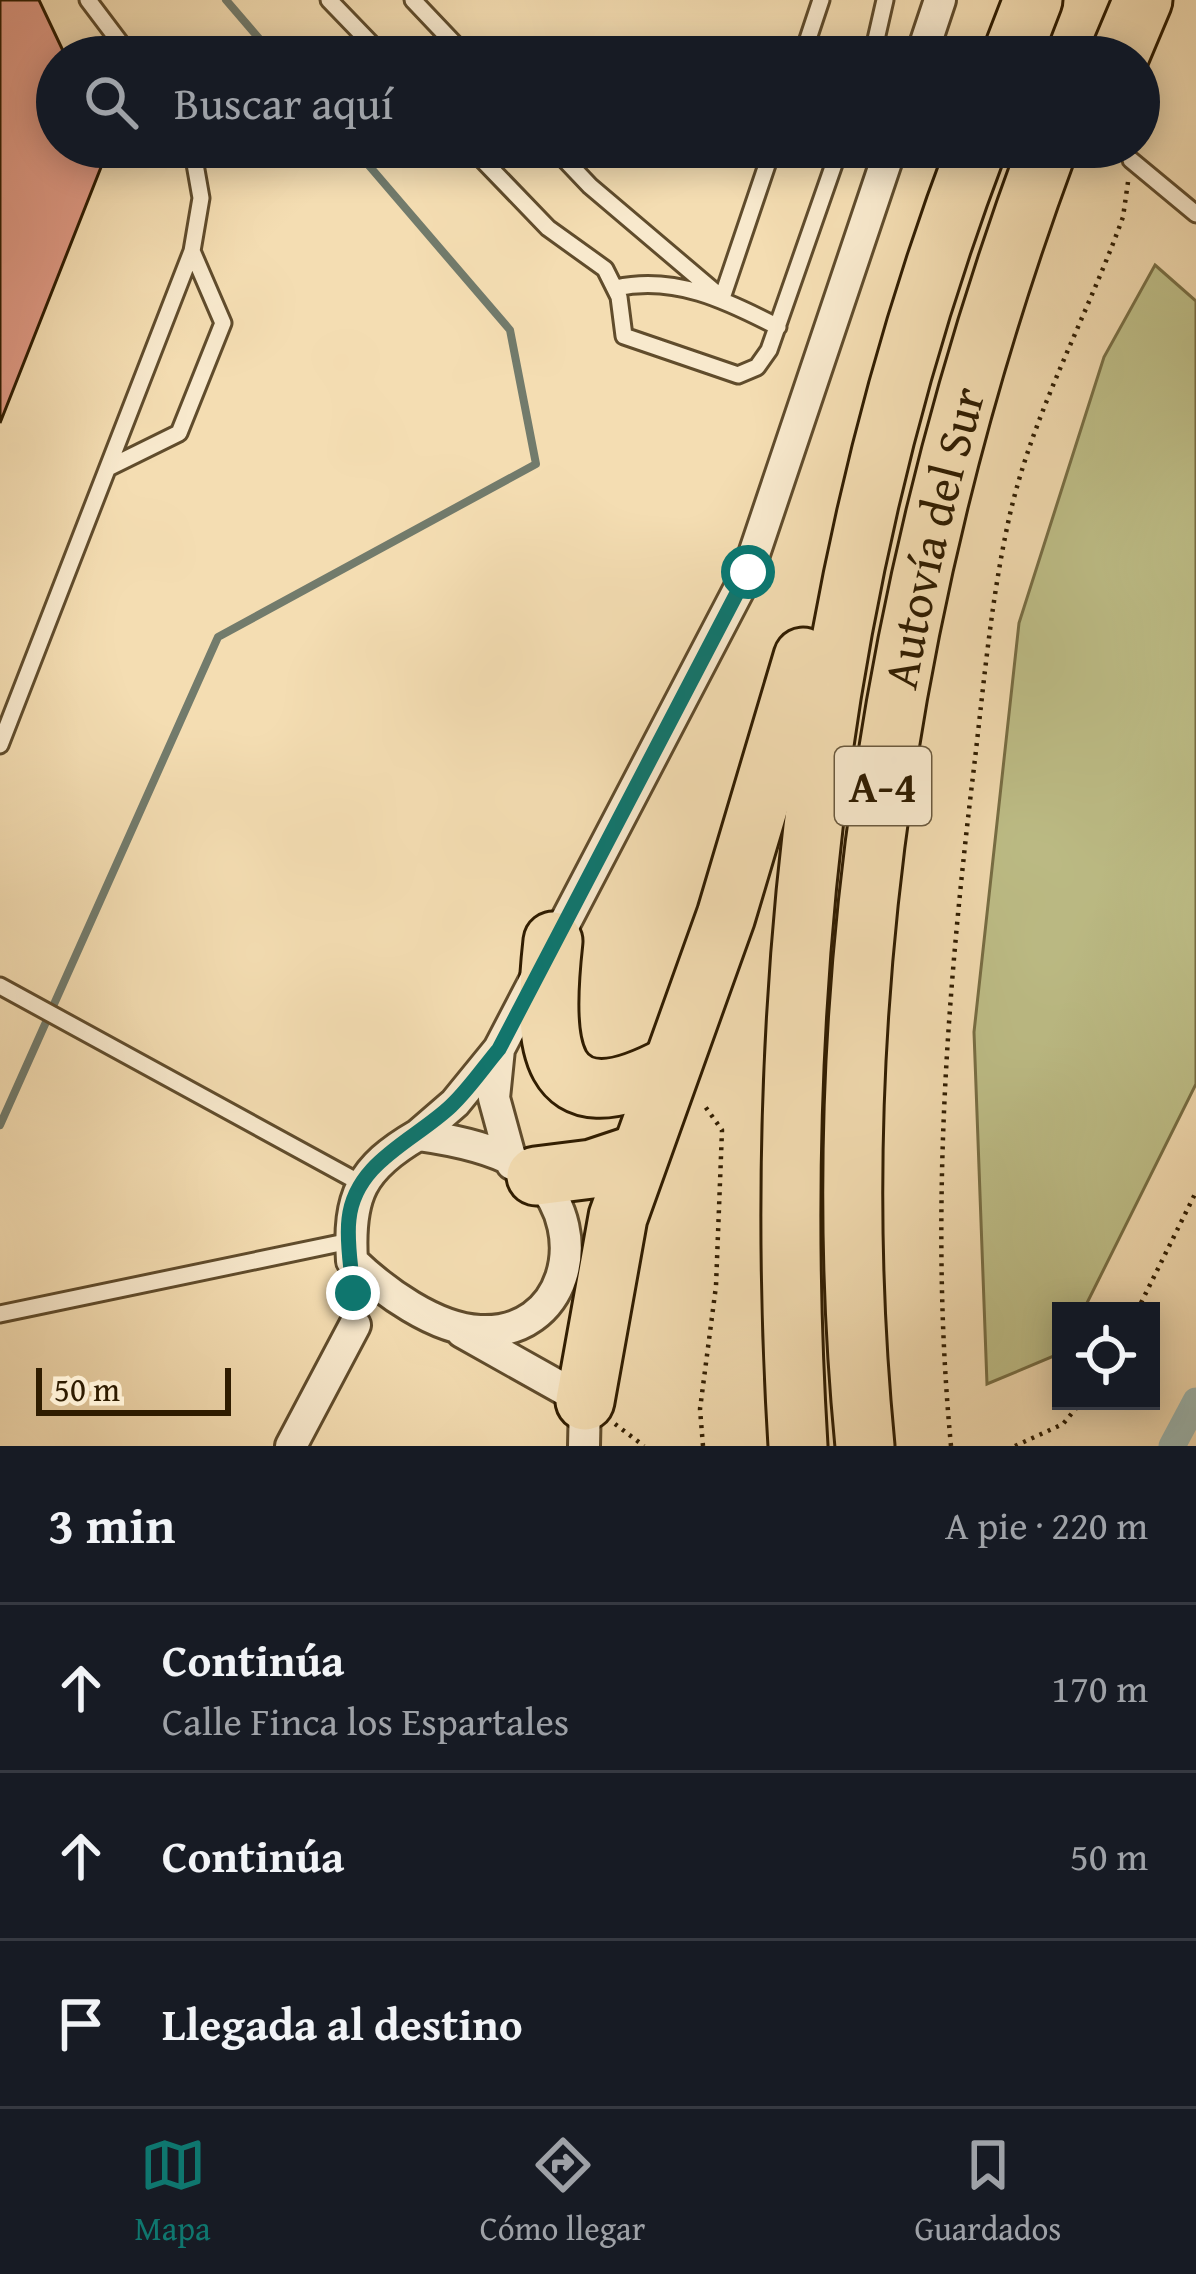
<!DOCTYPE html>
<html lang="es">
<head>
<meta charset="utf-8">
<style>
	body { margin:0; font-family:"Gentium Book Plus",serif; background:#20242c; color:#f1f3f6 }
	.controls { position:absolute; right:36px; bottom:36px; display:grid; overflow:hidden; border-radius:0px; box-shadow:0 6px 30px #0003 }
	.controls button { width:108px; height:108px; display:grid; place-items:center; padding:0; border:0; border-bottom:3px solid #363941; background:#171b24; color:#f1f3f6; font:60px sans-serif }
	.scale { position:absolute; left:36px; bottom:30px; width:195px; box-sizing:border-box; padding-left:12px; border:6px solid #2f1c00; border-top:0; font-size:33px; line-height:42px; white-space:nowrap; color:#2f1c00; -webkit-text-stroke:9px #f8e9cd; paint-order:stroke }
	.stop { position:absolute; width:36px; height:36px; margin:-27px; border:9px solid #0f766e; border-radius:50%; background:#fff }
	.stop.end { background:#0f766e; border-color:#fff; box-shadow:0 3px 12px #0008 }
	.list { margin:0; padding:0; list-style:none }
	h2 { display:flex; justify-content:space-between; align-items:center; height:156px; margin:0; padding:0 48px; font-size:51px }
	h2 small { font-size:39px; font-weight:400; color:#9ea1a6 }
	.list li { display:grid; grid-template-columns:78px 1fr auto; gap:36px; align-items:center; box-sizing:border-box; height:168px; padding:0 48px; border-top:3px solid #363941 }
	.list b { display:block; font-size:45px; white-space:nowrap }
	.list p { margin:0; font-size:39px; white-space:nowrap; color:#9ea1a6 }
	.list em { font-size:39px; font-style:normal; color:#9ea1a6 }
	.icon { flex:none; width:66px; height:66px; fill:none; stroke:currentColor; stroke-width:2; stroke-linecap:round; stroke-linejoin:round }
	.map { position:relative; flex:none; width:1196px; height:1446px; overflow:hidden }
	.search { position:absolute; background:#171b24; box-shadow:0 6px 30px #0003; left:36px; right:36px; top:36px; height:132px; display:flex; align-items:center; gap:30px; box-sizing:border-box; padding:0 42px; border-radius:66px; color:#9ea1a6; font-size:45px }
	.sheet { height:660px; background:#171b24 }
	nav { display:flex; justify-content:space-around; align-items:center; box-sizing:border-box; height:168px; border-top:3px solid #363941; background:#171b24; font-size:33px; color:#9ea1a6 }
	nav a { display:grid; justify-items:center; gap:6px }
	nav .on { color:#0f766e }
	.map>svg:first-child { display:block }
</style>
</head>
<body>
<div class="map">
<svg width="1196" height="1446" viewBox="0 0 1196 1446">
	<rect width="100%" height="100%" fill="#f4ddb2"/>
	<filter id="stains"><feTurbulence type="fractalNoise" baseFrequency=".00167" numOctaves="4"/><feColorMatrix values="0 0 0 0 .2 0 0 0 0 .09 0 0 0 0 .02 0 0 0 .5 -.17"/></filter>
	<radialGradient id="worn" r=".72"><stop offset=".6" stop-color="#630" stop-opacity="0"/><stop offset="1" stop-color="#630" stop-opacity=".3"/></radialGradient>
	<path fill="#bfc089" stroke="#776e44" stroke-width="3" d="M1155 265 1196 301V1084L1083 1311H1061V1353L987 1384 974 1032 1019 623 1104 357Z"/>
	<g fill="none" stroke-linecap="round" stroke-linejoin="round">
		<path stroke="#727b6c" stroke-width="8" d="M226 0 275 57
			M0 1125 218 637 536 464 510 330 353 147"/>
		<path stroke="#9ebab4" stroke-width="27" d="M1172 1446 1196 1401"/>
	</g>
	<path fill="#de9883" stroke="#2f1c00" stroke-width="3" d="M0 0H39L66 57H57V147H109L0 423Z"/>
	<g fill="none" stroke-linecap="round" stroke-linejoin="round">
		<defs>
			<path id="service" d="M88 0 131 57
				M329 0 384 57
				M413 0 467 57
				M802 57 821 0
				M872 57 885 0
				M470 147 548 228 605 269 619 297 624 336 738 375 757 367 769 350 840 147
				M553 147 590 186 722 298 773 147
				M1131 160 1196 214
				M616 288C674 275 726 300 778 327
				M108 468 179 433 223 323 192 251
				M0 745 192 251 201 198 192 147
				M0 986 362 1184
				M0 1314 350 1241"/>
			<path id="minor" d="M921 57 940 0
				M499 1049 494 1098 512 1164
				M418 1135 455 1103 499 1049 748 572 891 147
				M418 1135C454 1140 512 1151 538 1179 591 1234 566 1335 480 1331 435 1329 383 1291 352 1261 348 1196 361 1168 418 1135Z
				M462 1332 585 1401 584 1446
				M291 1446 355 1325"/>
			<g id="motorway">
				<path d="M1011 57 1033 0"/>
				<path d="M1119 57 1143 0"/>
				<path d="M553 941C542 1040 543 1133 672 1065"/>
				<path d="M536 1176 592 1169 640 1153"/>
				<path d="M585 1401 618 1217 726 916 803 657"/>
				<path d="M798 1446C771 1004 819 563 977 147"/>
				<path id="s1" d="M865 1446C822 1007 895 559 1048 147"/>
			</g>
		</defs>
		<use href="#service" stroke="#604c2c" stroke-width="21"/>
		<use href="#minor" stroke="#604c2c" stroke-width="36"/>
		<use href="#motorway" stroke="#2f1c00" stroke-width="63"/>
		<path stroke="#2f1c00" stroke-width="4.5" stroke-dasharray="3 6" stroke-linecap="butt" d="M1139 120 1145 87
			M1137 1311 1196 1192
			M615 1424 644 1446
			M703 1446 700 1409 716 1286 722 1130 704 1105
			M951 1446C930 1225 946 1004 972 784 983 695 990 602 1010 514 1034 410 1087 317 1123 217L1128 182
			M1015 1446 1063 1424 1082 1401"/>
		<use href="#service" stroke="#f8e9cd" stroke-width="15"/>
		<use href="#minor" stroke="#f8e9cd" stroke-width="30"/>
		<use href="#motorway" stroke="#f4ddb2" stroke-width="57"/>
	</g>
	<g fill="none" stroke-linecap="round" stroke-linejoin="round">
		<path stroke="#0f766e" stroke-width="15" d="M353 1293C352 1270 346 1243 349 1219 355 1162 414 1141 451 1106 469 1089 483 1068 499 1049L748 572"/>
	</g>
	<g text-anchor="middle" stroke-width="9" stroke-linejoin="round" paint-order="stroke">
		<rect fill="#f8e9cd" stroke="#6b5a3e" stroke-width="3" x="835" y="747" width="96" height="78" rx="9"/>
		<g font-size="45" font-weight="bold" fill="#2f1c00">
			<text x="883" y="802">A-4</text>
		</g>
		<g font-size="48" fill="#2f1c00" stroke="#f8e9cd">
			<text dy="17" stroke="none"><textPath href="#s1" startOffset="915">Autovía del Sur</textPath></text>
		</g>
	</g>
	<rect width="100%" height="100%" filter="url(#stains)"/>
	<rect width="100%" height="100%" fill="url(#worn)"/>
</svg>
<div class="controls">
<button><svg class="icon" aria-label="locate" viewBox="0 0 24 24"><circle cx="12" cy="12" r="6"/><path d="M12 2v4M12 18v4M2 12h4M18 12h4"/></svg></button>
</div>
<div class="scale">50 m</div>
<div class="stop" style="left:748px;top:572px"></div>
<div class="stop end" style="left:353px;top:1293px"></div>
<div class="search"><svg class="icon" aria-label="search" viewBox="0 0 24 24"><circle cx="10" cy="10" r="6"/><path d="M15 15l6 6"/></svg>Buscar aquí</div>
</div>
<section class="sheet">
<h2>3 min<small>A pie · 220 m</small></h2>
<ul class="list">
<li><svg class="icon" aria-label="ahead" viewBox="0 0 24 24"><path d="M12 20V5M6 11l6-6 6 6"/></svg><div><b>Continúa</b><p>Calle Finca los Espartales</p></div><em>170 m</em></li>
<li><svg class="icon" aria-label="ahead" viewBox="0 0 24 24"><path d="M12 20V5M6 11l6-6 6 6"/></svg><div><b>Continúa</b></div><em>50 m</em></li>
<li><svg class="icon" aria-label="arrive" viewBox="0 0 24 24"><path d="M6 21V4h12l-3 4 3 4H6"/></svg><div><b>Llegada al destino</b></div></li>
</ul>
</section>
<nav>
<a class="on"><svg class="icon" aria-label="map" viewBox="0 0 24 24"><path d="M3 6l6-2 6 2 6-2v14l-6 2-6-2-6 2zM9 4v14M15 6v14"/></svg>Mapa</a>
<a><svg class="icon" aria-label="directions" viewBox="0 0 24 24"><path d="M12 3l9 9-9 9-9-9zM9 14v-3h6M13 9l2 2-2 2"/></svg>Cómo llegar</a>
<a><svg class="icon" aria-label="saved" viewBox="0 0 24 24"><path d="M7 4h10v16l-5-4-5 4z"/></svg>Guardados</a>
</nav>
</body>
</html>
